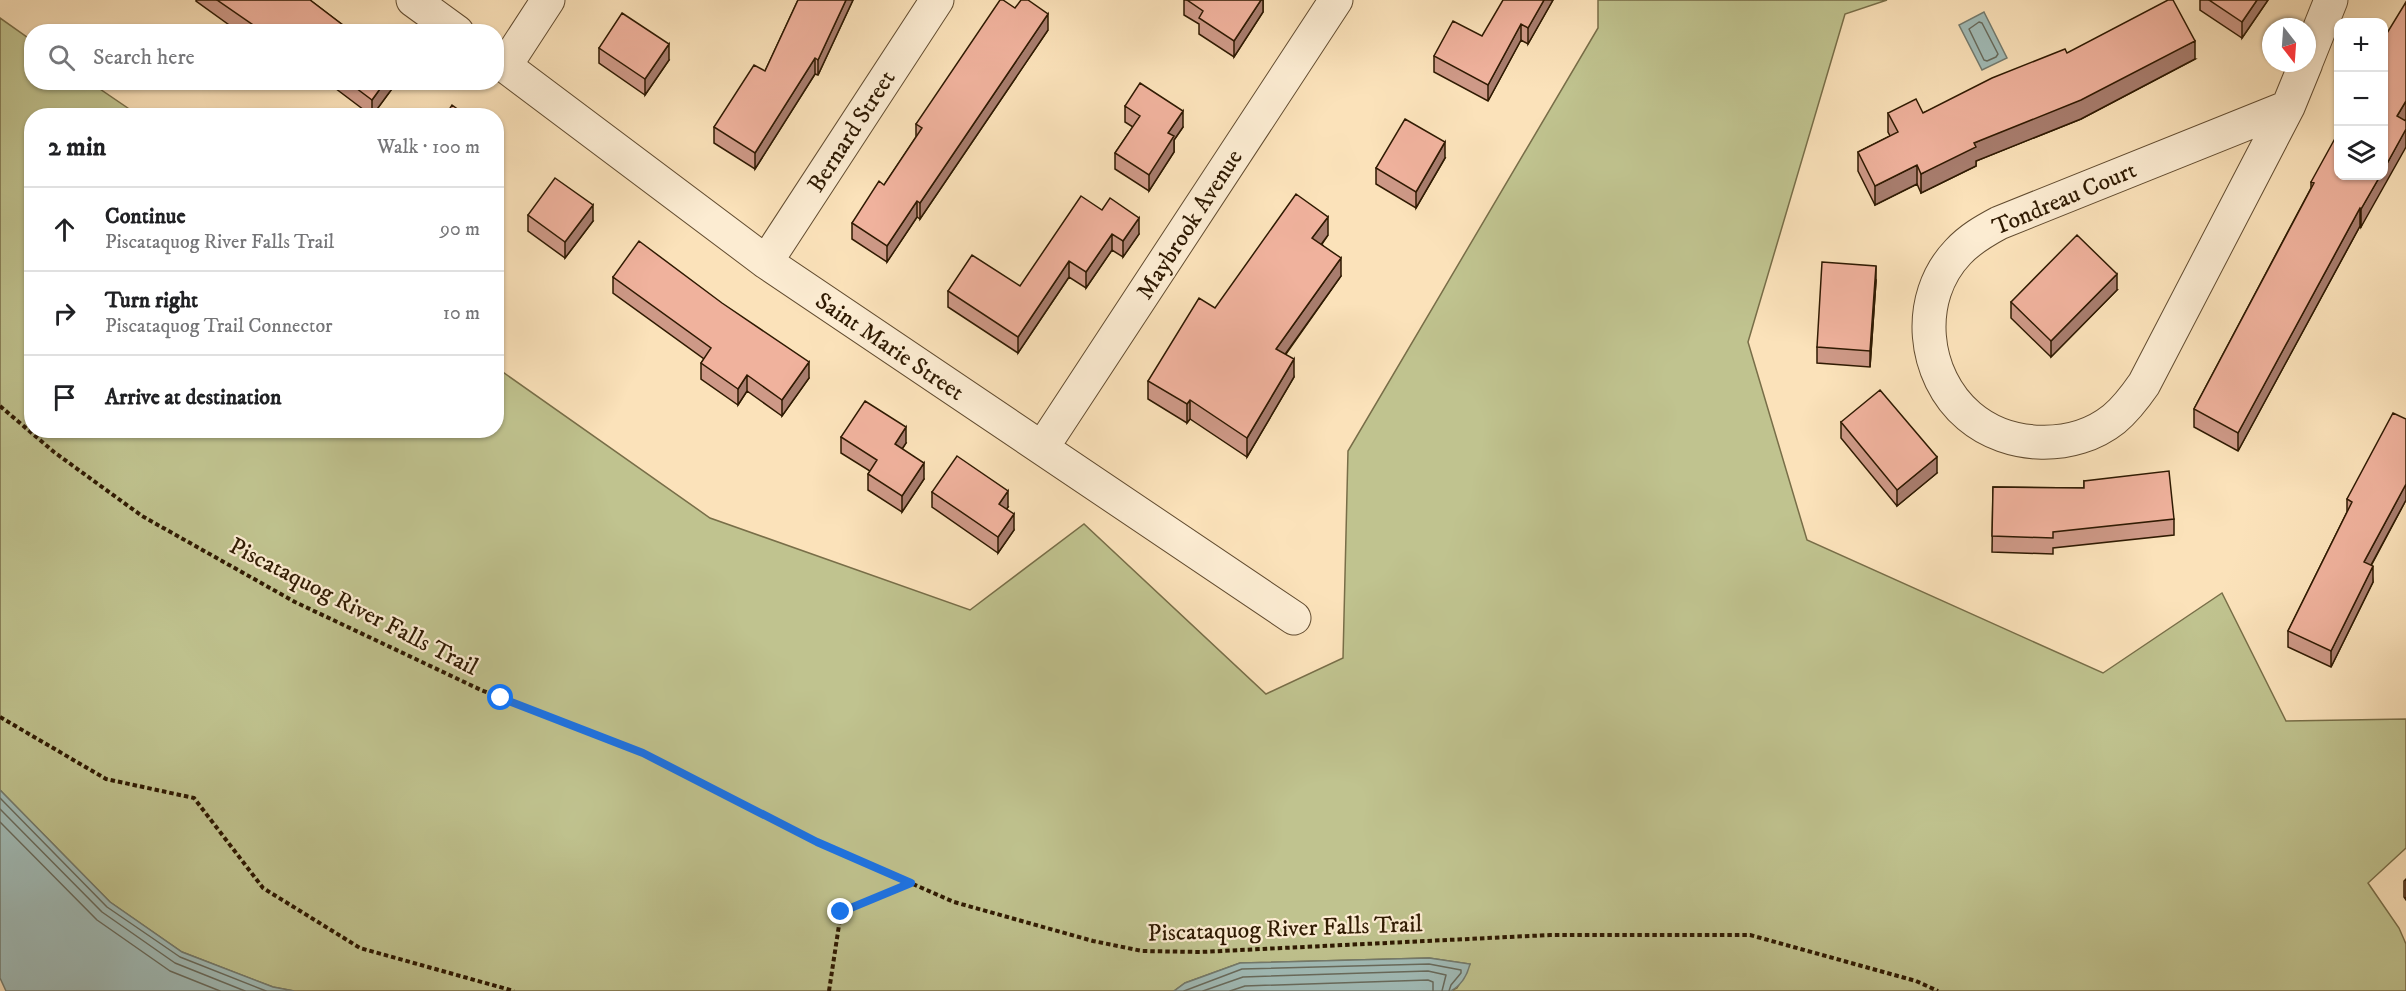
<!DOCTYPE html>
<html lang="en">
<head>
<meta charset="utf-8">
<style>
	body { margin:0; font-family:"IM FELL DW Pica",serif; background:#f2f2f2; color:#202124 }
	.controls { position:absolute; right:18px; top:18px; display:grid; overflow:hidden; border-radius:12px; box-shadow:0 2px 4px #0004 }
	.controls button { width:54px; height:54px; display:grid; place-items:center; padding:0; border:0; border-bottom:2px solid #e0e0e0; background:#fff; color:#202124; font:30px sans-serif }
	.compass { position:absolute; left:2262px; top:18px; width:54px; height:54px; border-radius:50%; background:#fff; box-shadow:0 2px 4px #0004; rotate:163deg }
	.stop { position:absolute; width:18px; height:18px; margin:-14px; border:4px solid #1a73e8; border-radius:50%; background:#fff }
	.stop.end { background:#1a73e8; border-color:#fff; box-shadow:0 2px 6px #0008 }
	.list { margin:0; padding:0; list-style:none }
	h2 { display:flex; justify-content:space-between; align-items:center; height:78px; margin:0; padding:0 24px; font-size:26px }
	h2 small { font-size:20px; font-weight:400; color:#757577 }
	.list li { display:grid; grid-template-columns:39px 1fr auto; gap:18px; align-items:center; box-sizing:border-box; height:84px; padding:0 24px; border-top:2px solid #e0e0e0 }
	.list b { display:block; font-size:22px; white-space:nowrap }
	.list p { margin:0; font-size:20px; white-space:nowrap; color:#757577 }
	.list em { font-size:20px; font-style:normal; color:#757577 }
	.icon { flex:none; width:33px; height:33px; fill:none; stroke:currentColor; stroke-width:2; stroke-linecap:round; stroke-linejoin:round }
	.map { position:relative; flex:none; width:2406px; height:991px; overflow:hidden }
	.search { position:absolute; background:#fff; box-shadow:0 2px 4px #0004; left:24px; top:24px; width:480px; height:66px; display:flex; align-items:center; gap:15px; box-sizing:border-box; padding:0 21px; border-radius:24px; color:#757577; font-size:22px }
	.panel { position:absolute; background:#fff; box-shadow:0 2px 4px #0004; left:24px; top:108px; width:480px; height:330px; border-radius:24px }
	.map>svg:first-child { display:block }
</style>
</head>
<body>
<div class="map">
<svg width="2406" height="991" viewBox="0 0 2406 991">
	<rect width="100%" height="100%" fill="#fbe2ba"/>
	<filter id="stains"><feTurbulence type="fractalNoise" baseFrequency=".00333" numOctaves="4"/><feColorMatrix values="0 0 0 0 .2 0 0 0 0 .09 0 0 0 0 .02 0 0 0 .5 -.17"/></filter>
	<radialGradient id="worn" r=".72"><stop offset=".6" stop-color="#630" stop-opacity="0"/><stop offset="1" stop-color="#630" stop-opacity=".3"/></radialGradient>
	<path fill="#c0c38f" stroke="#786e48" stroke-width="1.5" d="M1598 0H1887L1845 14 1748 342 1807 540 2103 673 2222 593 2286 721 2406 719V848L2368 883 2399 928 2406 944V991H1451L1457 988 1470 964 1429 958 1240 963 1185 983 1174 991H294L273 987 182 952 110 902 0 790V18L31 40 32 82 91 83 138 115 32 116V430H496L497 368 710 518 970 610 1084 524 1266 694 1343 658 1348 451 1598 28Z"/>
	<path fill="#a1bcb8" stroke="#737b6f" stroke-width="1.5" d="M1984 12 2007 58 1982 70 1959 25Z
		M0 790 110 902 182 952 273 987 294 991H6L0 978Z
		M1429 958 1470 964C1467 976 1462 985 1451 991H1174L1185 983 1240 963Z"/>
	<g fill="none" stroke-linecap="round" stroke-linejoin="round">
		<path stroke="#686b5d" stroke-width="1.5" d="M1979 22 1982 23 1998 54 1996 57 1987 61 1984 60 1969 29Z
			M0 798 107 907 180 957 266 991
			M0 809 102 912 175 963 245 991
			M0 822 97 920 170 971 220 991
			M1184 991 1242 969 1429 964 1461 970V973L1451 985 1449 991
			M1203 991 1243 977 1428 971 1446 975 1442 991
			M1230 991 1245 986 1428 980 1433 982V991"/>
		<defs>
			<path id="minor" d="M413 0 457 32
				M496 59 766 262 1294 618
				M2307 60 2331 0
				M505 66 548 0
				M2288 107 1999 223C1984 231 1970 239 1958 252 1914 298 1922 376 1969 416 2009 450 2074 451 2114 419 2126 409 2135 397 2144 384L2288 107 2306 63
				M766 262 937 0
				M1042 448 1336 0"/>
		</defs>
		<use href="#minor" stroke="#624c30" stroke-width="35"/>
		<path stroke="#2f1a02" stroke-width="4" stroke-dasharray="4.5 3" stroke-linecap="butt" d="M0 406 54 452 142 516 295 602 481 690 643 753 817 842 954 902 1093 941 1142 951 1200 952 1550 935H1750L1916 981 1938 991
			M0 717 106 779 194 798 263 888 360 948 514 991
			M829 991 841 912 911 883"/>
		<use href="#minor" stroke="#fcecd2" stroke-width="33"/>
	</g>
	<path fill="#ce9987" stroke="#2f1a02" stroke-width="1.5" d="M196 0H310L352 32H239L196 1Z
		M798 0H853L818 75 815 74 755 169 714 143V127L765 71Z
		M1184 0H1263V12L1234 57 1199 34V24L1184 15Z
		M1553 0 1528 44 1521 40 1488 101 1434 72V56L1482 36Z
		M2200 0H2268L2242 38 2200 10Z
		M2406 2V119L2361 227 2360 226 2238 451 2194 427V409L2311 188V182L2338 176Z
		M1048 30 920 219 917 217 887 262 852 239V223L884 185 916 137V124Z
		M599 48 669 60 645 95 599 63Z
		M2067 53 2195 59 2081 119 1976 161V166L1921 193 1917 184 1875 205 1858 171V152L1890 136 1888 132V113H1923Z
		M327 82H397L372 116Z
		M1125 106 1183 127 1174 140V152L1149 191 1115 169V153L1133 127 1125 122Z
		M1445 158 1416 208 1376 184V168Z
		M1102 210 1139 234 1123 257 1112 250 1086 288 1069 277 1018 353 948 307V291L1020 286Z
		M528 215 593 221 565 258 528 231Z
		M1328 235 1322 244 1341 276 1286 354 1294 377 1247 457 1190 419 1187 423 1148 399V381Z
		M613 277 809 378 782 416 747 391 738 405 701 379V363L704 359 613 293Z
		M1876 281 1870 367 1817 363V347Z
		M2117 290 2051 357 2011 318V302Z
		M2406 419V500L2371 566 2373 582 2331 667 2288 647V631L2347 512V499Z
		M1841 422 1937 473 1897 506 1841 438Z
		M841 437 906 443 902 449 924 479 902 512 868 490V474L870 471 841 453Z
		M2084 481 2174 519V535L2053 548V554L1992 552 1993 487 2084 488Z
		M932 492 1008 507 1006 509 1014 530 998 553 932 507Z
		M2406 879V900L2404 897V881Z"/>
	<path fill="#a87d6e" stroke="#2f1a02" stroke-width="1.5" d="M846 0H853L818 75V60Z
		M1261 0H1263V12L1234 57V41Z
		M1544 0H1553L1528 44V28Z
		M2257 0H2268L2242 38V22Z
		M1048 14V30L920 219V203Z
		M1521 24V40L1488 101V85Z
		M2195 41V59L2081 119 1976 161V166L1921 193V174L1974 143Z
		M669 44V60L645 95V79Z
		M815 58V74L755 169V153Z
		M385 82H397L372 116V100Z
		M2406 101V119L2397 134V116Z
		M1183 111V127L1174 140V152L1149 191V175L1168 133Z
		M2406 129V147L2361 227V209L2380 176H2384V169Z
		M502 140V156L496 164V148Z
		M1445 142V158L1416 208V192Z
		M1917 165V184L1875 205V186Z
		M917 201V217L887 262V246Z
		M593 205V221L565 258V242Z
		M2360 208V226L2238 451V433Z
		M1328 217V235L1312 257V238Z
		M1139 218V234L1123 257V241Z
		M1112 234V250L1086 288V272Z
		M1341 258V276L1276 367V349Z
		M1069 261V277L1018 353V337Z
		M1876 266V281L1870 367V351Z
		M2117 274V290L2051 357V341Z
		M1294 359V377L1247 457V438Z
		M809 362V378L782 416V400Z
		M747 375V391L738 405V389Z
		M1190 400V419L1187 423V404Z
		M906 427V443L895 460V444Z
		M1937 457V473L1897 506V490Z
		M924 463V479L902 512V496Z
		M2406 484V500L2364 578V562Z
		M1008 491V507L999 520V504Z
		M1014 514V530L998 553V537Z
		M2373 566V582L2331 667V651Z"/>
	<path fill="#f0b29d" stroke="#2f1a02" stroke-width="1.5" d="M217 0H310L352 32H256L254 30 256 27Z
		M798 0H846L818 60 815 58 755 153 714 127 754 65 765 71Z
		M1000 0H1003L1015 8 1021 0H1028L1048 14 920 203 917 201 887 246 852 223 879 181 884 185 922 128 916 124Z
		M1187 0H1261L1234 41 1199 18 1203 11Z
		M1503 0H1544L1528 28 1521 24 1488 85 1434 56 1453 21 1482 36Z
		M2168 0H2173L2195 41 2081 100 1974 143 1976 147 1921 174 1917 165 1875 186 1858 152 1898 132 1888 113 1916 99 1923 113 1992 78 2065 49 2067 53Z
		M2209 0H2257L2242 22Z
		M2406 2V101L2397 116 2406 121V129L2384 169V38Z
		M622 13 669 44 645 79 599 48Z
		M348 82H385L372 100Z
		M1140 83 1183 111 1168 133 1174 136 1149 175 1115 153 1140 116 1125 106Z
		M452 105 467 116H445Z
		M1405 119 1445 142 1416 192 1376 168Z
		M2338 133V176H2380L2361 209 2360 208 2238 433 2194 409 2314 183 2311 182Z
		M496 136 502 140 496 148Z
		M555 178 593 205 565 242 528 215Z
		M1296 194 1328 217 1312 238 1341 258 1276 349 1294 359 1247 438 1190 400 1187 404 1148 381 1199 298 1215 308Z
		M1081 196 1102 210 1110 198 1139 218 1123 241 1112 234 1086 272 1069 261 1018 337 948 291 972 255 1020 286Z
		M2077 235 2117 274 2051 341 2011 302Z
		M639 241 722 303 809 362 782 400 747 375 738 389 701 363 711 348 613 277Z
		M1822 262 1876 266 1870 351 1817 347Z
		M1880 390 1937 457 1897 490 1841 422Z
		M865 401 906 427 895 444 924 463 902 496 868 474 877 460 841 437Z
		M2393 413 2406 419V484L2364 562 2373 566 2331 651 2288 631 2352 502 2347 499Z
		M957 456 1008 491 999 504 1014 514 998 537 932 492Z
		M2169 471 2174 519 2053 532V538L1992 536 1993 487 2084 488V481Z"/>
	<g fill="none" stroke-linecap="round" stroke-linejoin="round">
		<path stroke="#1a73e8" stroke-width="8" d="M501 698 643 753 817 842 911 883 841 912"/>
	</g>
	<g text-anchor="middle" stroke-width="4.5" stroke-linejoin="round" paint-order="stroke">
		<g font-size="24" fill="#2f1a02" stroke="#fcecd2">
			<text transform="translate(851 131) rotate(-57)" y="8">Bernard Street</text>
			<text transform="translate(2064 198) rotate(-23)" y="8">Tondreau Court</text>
			<text transform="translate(1189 224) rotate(-57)" y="8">Maybrook Avenue</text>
			<text transform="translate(890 346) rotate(34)" y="8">Saint Marie Street</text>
			<text transform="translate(354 606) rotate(27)" y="8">Piscataquog River Falls Trail</text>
			<text transform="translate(1285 928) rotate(-2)" y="8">Piscataquog River Falls Trail</text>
		</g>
	</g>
	<rect width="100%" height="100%" filter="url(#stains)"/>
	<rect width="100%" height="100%" fill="url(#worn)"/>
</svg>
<div class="controls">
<button>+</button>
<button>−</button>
<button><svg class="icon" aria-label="layers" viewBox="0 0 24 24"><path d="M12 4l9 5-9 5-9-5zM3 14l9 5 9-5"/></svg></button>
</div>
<svg class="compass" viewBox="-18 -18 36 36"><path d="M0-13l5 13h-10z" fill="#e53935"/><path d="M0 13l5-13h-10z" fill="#757577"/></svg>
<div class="stop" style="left:501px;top:698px"></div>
<div class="stop end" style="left:841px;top:912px"></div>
<div class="search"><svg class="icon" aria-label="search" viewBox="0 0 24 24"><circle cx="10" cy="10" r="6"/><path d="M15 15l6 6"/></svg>Search here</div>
<section class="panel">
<h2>2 min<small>Walk · 100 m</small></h2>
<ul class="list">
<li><svg class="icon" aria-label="ahead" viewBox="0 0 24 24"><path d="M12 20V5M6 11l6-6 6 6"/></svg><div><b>Continue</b><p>Piscataquog River Falls Trail</p></div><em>90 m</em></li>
<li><svg class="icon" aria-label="right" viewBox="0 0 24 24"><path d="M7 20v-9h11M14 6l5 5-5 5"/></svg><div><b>Turn right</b><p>Piscataquog Trail Connector</p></div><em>10 m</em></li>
<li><svg class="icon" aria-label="arrive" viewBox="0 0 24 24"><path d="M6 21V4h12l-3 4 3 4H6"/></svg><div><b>Arrive at destination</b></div></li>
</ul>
</section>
</div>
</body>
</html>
